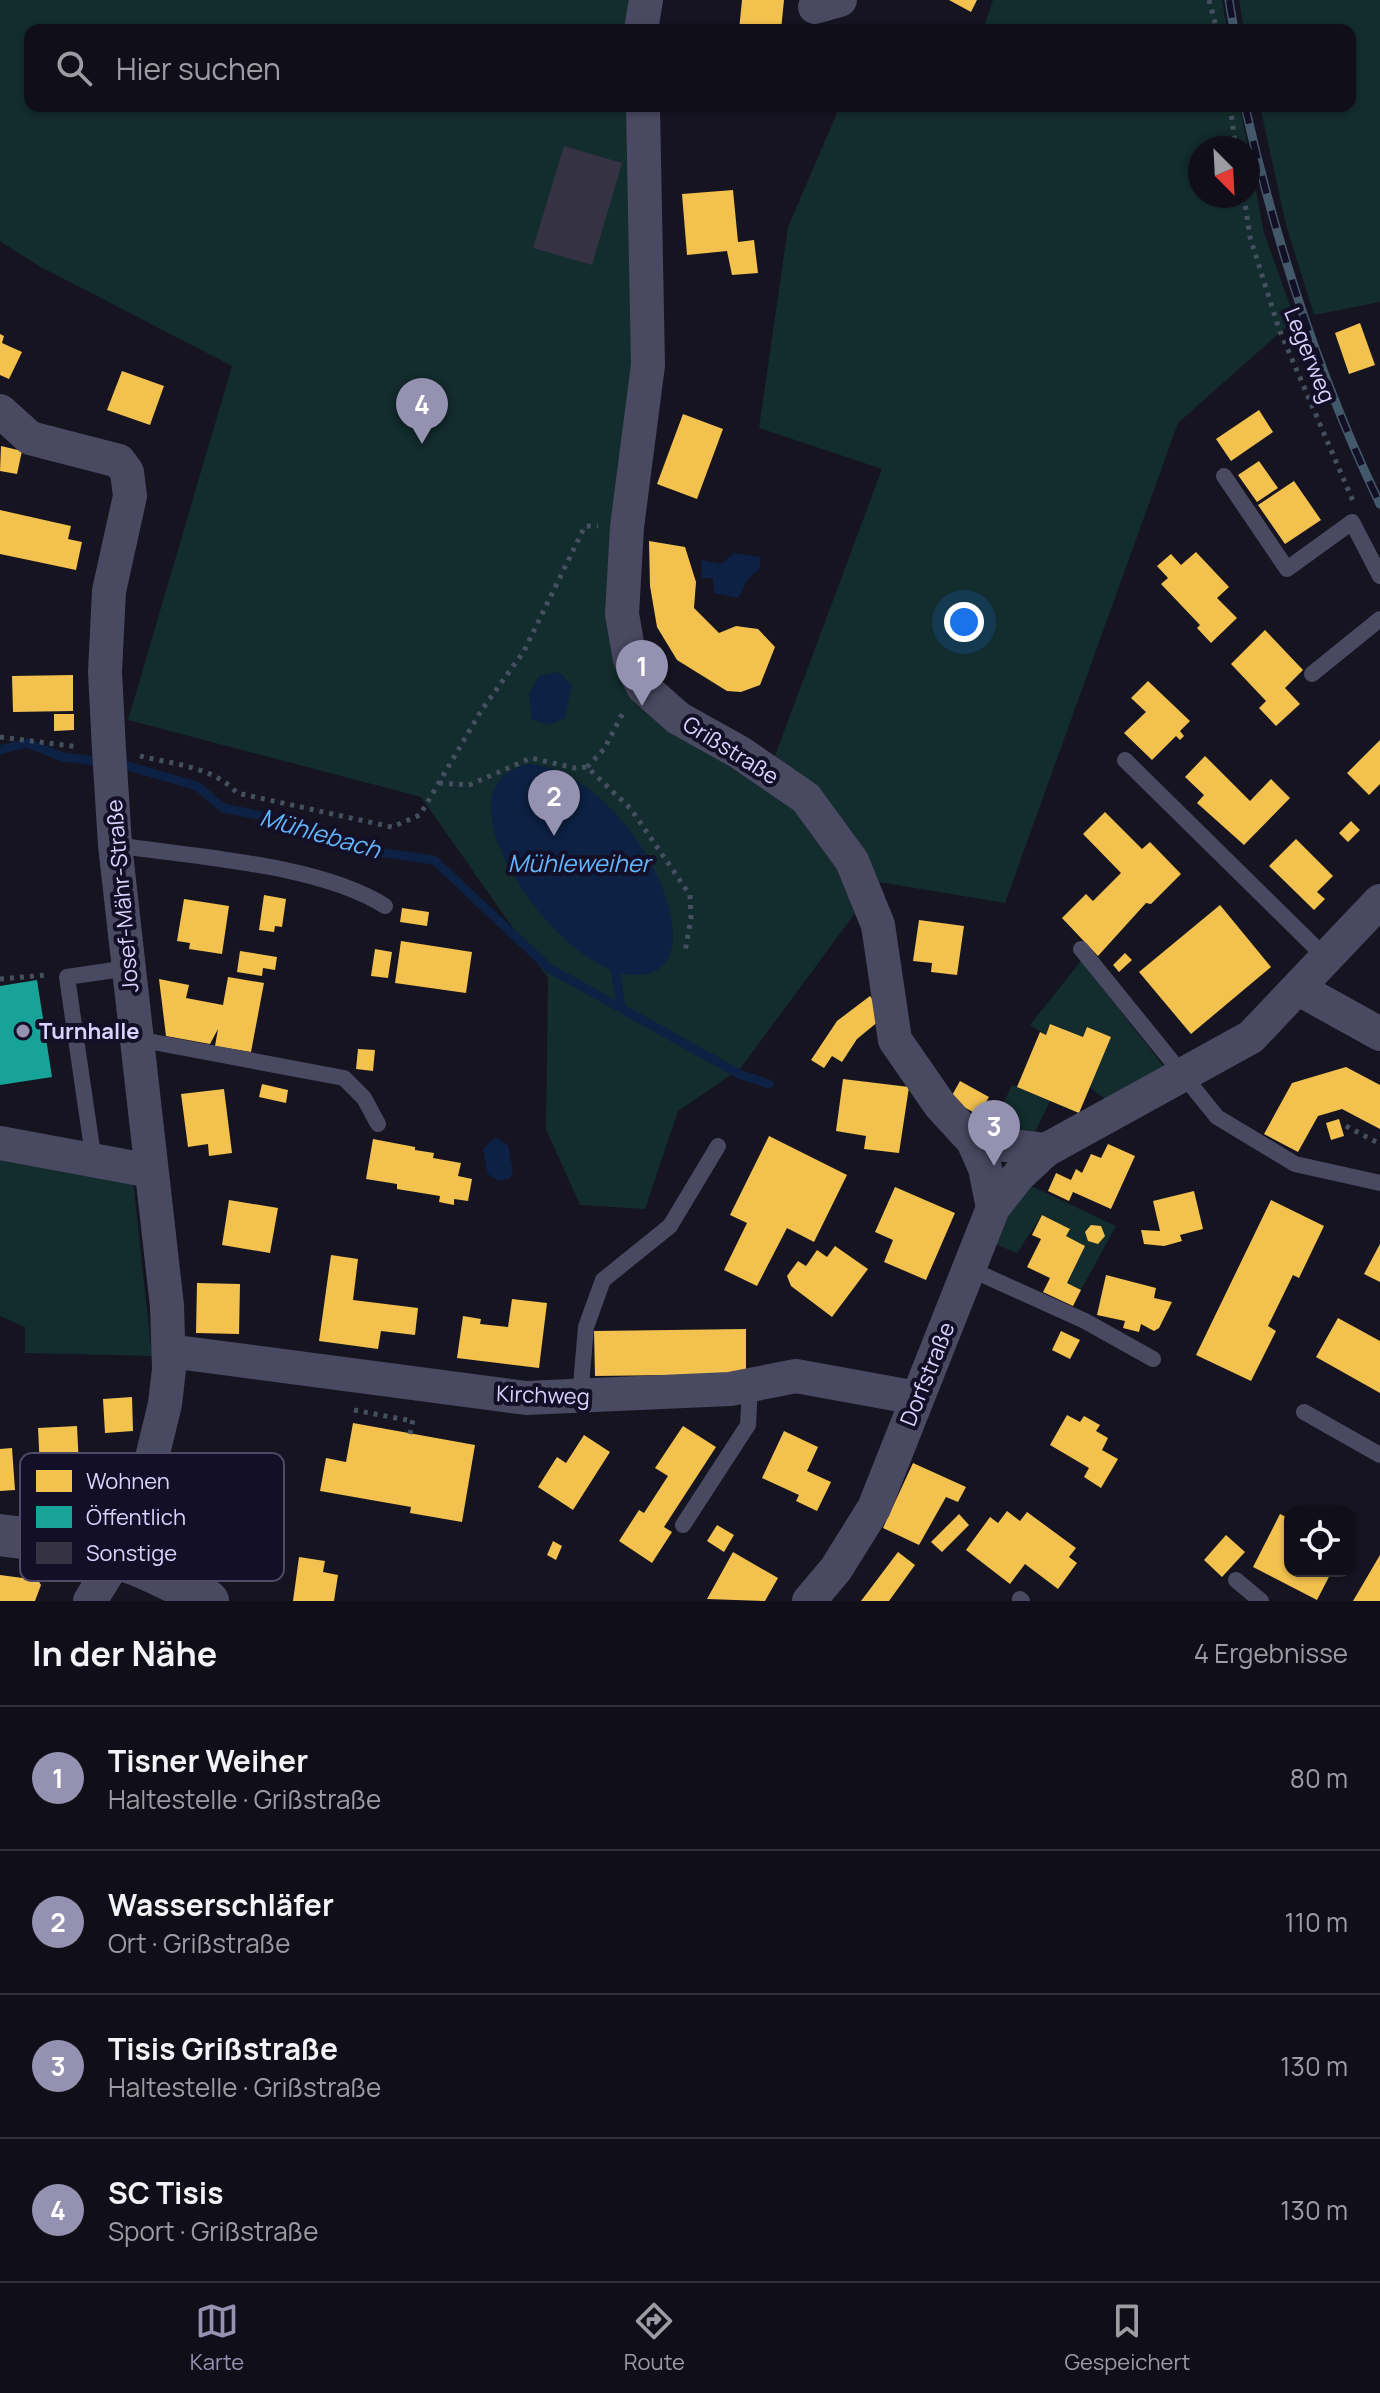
<!DOCTYPE html>
<html lang="de">
<head>
<meta charset="utf-8">
<style>
	body { margin:0; font-family:Manrope,sans-serif; background:#191822; color:#f1f3f6 }
	.controls { position:absolute; right:24px; bottom:24px; display:grid; overflow:hidden; border-radius:16px; box-shadow:0 2px 6px #0004 }
	.controls button { width:72px; height:72px; display:grid; place-items:center; padding:0; border:0; border-bottom:2px solid #302f38; background:#100f19; color:#f1f3f6; font:40px sans-serif }
	.compass { position:absolute; left:1188px; top:136px; width:72px; height:72px; border-radius:50%; background:#100f19; box-shadow:0 2px 6px #0004; rotate:156deg }
	.you { position:absolute; left:964px; top:622px; width:28px; height:28px; margin:-20px; border:6px solid #fff; border-radius:50%; background:#1a73e8; box-shadow:0 0 0 12px #1a73e833 }
	.badge { display:grid; place-items:center; width:52px; height:52px; border-radius:50%; background:#9591b1; color:#fff; font-size:26px; font-weight:700 }
	.pin { position:absolute; translate:-50% -66px; filter:drop-shadow(0 2px 4px #0008) }
	.pin::after { content:''; position:absolute; top:42px; width:28px; height:24px; background:inherit; clip-path:polygon(0 0,100% 0,50% 100%) }
	.list { margin:0; padding:0; list-style:none }
	h2 { display:flex; justify-content:space-between; align-items:center; height:104px; margin:0; padding:0 32px; font-size:34px }
	h2 small { font-size:26px; font-weight:400; color:#9c9ca2 }
	.list li { display:grid; grid-template-columns:52px 1fr auto; gap:24px; align-items:center; box-sizing:border-box; height:144px; padding:0 32px; border-top:2px solid #302f38 }
	.list b { display:block; font-size:30px; white-space:nowrap }
	.list p { margin:0; font-size:26px; white-space:nowrap; color:#9c9ca2 }
	.list em { font-size:26px; font-style:normal; color:#9c9ca2 }
	.icon { flex:none; width:44px; height:44px; fill:none; stroke:currentColor; stroke-width:2; stroke-linecap:round; stroke-linejoin:round }
	.map { position:relative; flex:none; width:1380px; height:1601px; overflow:hidden }
	.search { position:absolute; background:#100f19; box-shadow:0 2px 6px #0004; left:24px; right:24px; top:24px; height:88px; display:flex; align-items:center; gap:20px; box-sizing:border-box; padding:0 28px; border-radius:16px; color:#9c9ca2; font-size:30px }
	.sheet { height:680px; background:#100f19 }
	nav { display:flex; justify-content:space-around; align-items:center; box-sizing:border-box; height:112px; border-top:2px solid #302f38; background:#100f19; font-size:22px; color:#9c9ca2 }
	nav a { display:grid; justify-items:center; gap:4px }
	nav .on { color:#9591b1 }
	.map>svg:first-child { display:block }
</style>
</head>
<body>
<div class="map">
<svg width="1380" height="1601" viewBox="0 0 1380 1601">
	<rect width="100%" height="100%" fill="#161421"/>
	<path fill="#132c2d" fill-rule="evenodd" d="M0 0H644L639 30H30V106H642L625 524 647 687 770 769 882 469 759 428 788 227 840 106H1240L1264 233 1295 319 1178 423 1005 903 878 882 740 1069 678 1111 645 1209 580 1205 546 1129 548 978 421 797 128 720 232 366 39 266 0 241ZM1200 148H1248V196H1200Z
		M993 0H1222L1227 30H983Z
		M1239 0H1380V302L1314 315 1286 225 1260 106H1350V30H1244Z
		M1081 961 1165 1068 1112 1104 1089 1087 1110 1037 1087 1027 1083 1037 1051 1024 1046 1035 1030 1025Z
		M1012 1085 1050 1101 1033 1136 990 1131Z
		M0 1151 133 1180 152 1356 25 1353V1327L0 1316Z
		M1027 1184 1116 1226 1081 1290 1067 1283 1085 1246 1066 1236 1069 1228 1042 1215 1017 1253 995 1244 1013 1200Z"/>
	<path fill="#0d2144" d="M734 553 760 557V568L748 579 738 598 714 593 713 578H702L701 560 721 564Z
		M559 672 572 686 565 718 549 725 532 720 529 693 539 676Z
		M531 764C635 775 730 980 632 975 554 970 425 780 531 764Z
		M495 1137 508 1145 513 1172 509 1179 498 1181 488 1174 483 1149Z"/>
	<path fill="#f2c14e" d="M742 0H784L781 30H739Z
		M949 0H977L971 12Z
		M733 190 738 242 754 240 758 273 732 275 727 251 687 255 682 194Z
		M1360 323 1375 365 1349 374 1335 333Z
		M0 334 4 336 2 343 22 352 9 379 0 375Z
		M122 371 164 386 150 425 107 410Z
		M1259 410 1273 432 1231 461 1216 439Z
		M683 414 723 429 697 499 657 484Z
		M1 446 22 451 17 474 0 471Z
		M1259 461 1278 488 1257 502 1238 475Z
		M1294 481 1321 520 1285 544 1258 505Z
		M0 510 71 526 68 539 82 542 76 570 0 554Z
		M649 541 685 547 696 582 694 608 719 633 736 626 758 629 775 647 760 685 741 692 727 691 677 660 657 627 650 586Z
		M1196 552 1229 587 1217 598 1237 618 1211 643 1197 628 1200 625 1161 584 1168 578 1157 566 1171 554 1181 565Z
		M1265 630 1303 670 1285 688 1300 704 1276 726 1259 708 1266 701 1231 664Z
		M73 675V711L13 712 12 676Z
		M1148 681 1190 721 1180 731 1184 736 1180 740 1176 736 1152 760 1124 733 1146 712 1131 698Z
		M54 714H74V730L54 731Z
		M1380 740V784L1369 795 1347 773Z
		M1205 756 1250 801 1271 779 1290 798 1244 845 1197 803 1204 795 1185 777Z
		M1105 812 1142 849 1150 842 1181 874 1151 904 1146 903 1098 956 1062 918 1086 894 1093 901 1121 873 1083 834Z
		M1351 821 1360 830 1348 842 1339 833Z
		M1296 839 1333 876 1317 892 1325 899 1314 910 1269 866Z
		M264 895 286 899 282 927 275 926 274 932 259 930Z
		M184 899 229 906 222 954 189 949 190 943 177 941Z
		M1220 905 1271 967 1191 1034 1139 972Z
		M402 908 429 912 427 926 400 922Z
		M919 920 964 926 957 975 931 972 932 963 913 961Z
		M401 941 472 952 466 993 395 983Z
		M375 949 392 952 388 978 371 976Z
		M240 951 277 957 275 970 263 968 262 976 237 972Z
		M1125 953 1132 960 1119 972 1113 965Z
		M228 977 264 983 251 1052 215 1046 218 1029 210 1044 166 1036 159 979 189 985 186 998 223 1005Z
		M870 996 885 1016 857 1039 842 1062 832 1056 824 1068 811 1060 837 1021Z
		M1050 1024 1083 1037 1087 1027 1111 1037 1079 1113 1017 1087 1040 1032 1046 1035Z
		M358 1049 375 1050 373 1071 356 1069Z
		M1346 1067 1380 1085V1129L1342 1109 1318 1116 1298 1152 1264 1134 1292 1083Z
		M843 1079 909 1087 899 1153 864 1149 866 1136 836 1131Z
		M960 1081 989 1097 978 1115 950 1099Z
		M262 1084 288 1090 286 1103 259 1097Z
		M224 1089 232 1153 209 1156 208 1144 188 1147 181 1094Z
		M1339 1119 1344 1136 1331 1140 1326 1123Z
		M769 1136 847 1175 814 1242 787 1228 757 1286 724 1270 747 1223 730 1215Z
		M373 1139 415 1147V1150L434 1153 433 1158 461 1163 458 1176 472 1179 468 1201 454 1199V1205L439 1202 440 1196 397 1189V1184L366 1179Z
		M1108 1144 1135 1156 1111 1209 1073 1192 1069 1201 1048 1191 1056 1173 1071 1180 1076 1169 1082 1173 1091 1154 1101 1158Z
		M895 1187 955 1213 926 1280 884 1262 893 1240 875 1232Z
		M1194 1191 1203 1229 1180 1235 1182 1241 1164 1246 1144 1244 1141 1230 1160 1231 1153 1201Z
		M229 1200 278 1208 270 1253 222 1245Z
		M1271 1200 1324 1226 1299 1278 1293 1275 1268 1326 1276 1331 1251 1381 1196 1355Z
		M1042 1215 1070 1229 1066 1236 1085 1246 1067 1283 1081 1290 1073 1306 1043 1292 1050 1278 1027 1267 1041 1239 1032 1235Z
		M1091 1225 1101 1226 1105 1236 1098 1244 1088 1241 1085 1232Z
		M1380 1244V1282L1364 1274Z
		M835 1246 868 1269 832 1317 791 1286 787 1276 798 1261 806 1266 817 1250 827 1257Z
		M331 1255 358 1259 353 1300 418 1308 415 1335 381 1331 378 1349 319 1341Z
		M1106 1275 1156 1288 1154 1298 1172 1302 1159 1328 1154 1331 1141 1324 1139 1332 1123 1328 1125 1321 1097 1315Z
		M197 1283 240 1284 239 1334 196 1333Z
		M512 1299 547 1303 539 1368 457 1358 463 1316 481 1319 480 1324 508 1327Z
		M1338 1318 1380 1341V1393L1316 1357Z
		M746 1329V1374L595 1376 594 1331Z
		M1061 1331 1080 1340 1070 1359 1052 1350Z
		M132 1397 133 1431 105 1433 103 1399Z
		M1067 1415 1080 1422 1084 1416 1100 1425 1096 1431 1108 1438 1102 1450 1118 1459 1101 1488 1084 1477 1089 1468 1050 1445Z
		M353 1423 475 1445 462 1522 410 1513 411 1507 320 1491 326 1458 346 1462Z
		M77 1426 79 1466 40 1468 38 1428Z
		M683 1426 716 1447 664 1527 672 1532 652 1563 619 1541 639 1510 644 1513 668 1476 655 1468Z
		M784 1431 818 1447 807 1471 831 1482 817 1511 796 1501 799 1495 762 1478Z
		M584 1435 610 1452 573 1510 538 1487 557 1457 566 1463Z
		M12 1448 15 1490 0 1491V1449Z
		M913 1463 966 1487 958 1502 946 1497 919 1545 883 1528Z
		M1007 1511 1020 1521 1027 1512 1076 1548 1069 1557 1077 1563 1058 1589 1025 1564 1010 1584 966 1550 990 1517 998 1523Z
		M959 1514 969 1525 942 1552 931 1542Z
		M1280 1514 1290 1519V1571H1332L1317 1600 1253 1567Z
		M717 1525 734 1535 724 1552 707 1541Z
		M1226 1535 1245 1552 1222 1577 1204 1560Z
		M553 1541 562 1546 556 1560 547 1555Z
		M733 1552 778 1578 765 1601 707 1599Z
		M898 1552 915 1565 889 1601H861Z
		M1380 1555V1601H1353Z
		M299 1557 325 1561 323 1572 338 1575 334 1601H293Z
		M0 1575 38 1580 41 1585 35 1601H0Z"/>
	<path fill="#17a398" d="M37 980 52 1077 0 1085V986Z"/>
	<g fill="none" stroke-linecap="round" stroke-linejoin="round">
		<path stroke="#0d2144" stroke-width="9" d="M0 750 27 743 63 757 103 762
			M121 764 197 786 223 808 284 820 357 849 434 860 549 968 739 1074 769 1084
			M614 961 621 1008"/>
	</g>
	<path fill="#343243" d="M564 146 622 163 592 265 533 248Z"/>
	<g fill="none" stroke-linecap="round" stroke-linejoin="round">
		<path stroke="#44505f" stroke-width="5" stroke-dasharray="4 6" stroke-linecap="butt" d="M1209 0 1217 30
			M1230 106 1236 148
			M1244 196 1250 237 1279 329 1353 501
			M0 737 79 747
			M140 756C173 764 214 767 237 793L392 827 420 815 481 711 524 651 585 526H598
			M587 767 604 749 625 709
			M439 783 469 785 531 758 575 768 587 767 631 809 690 895 691 918 685 952
			M0 979 46 975
			M1346 1126 1380 1144
			M354 1410 412 1421
			M410 1434 413 1419
			M183 1534 189 1549"/>
		<path stroke="#4a4962" stroke-width="16" d="M1224 476 1287 569 1352 522 1380 576
			M1312 674 1380 619
			M1125 760 1326 958
			M115 845C194 857 319 864 385 906
			M1081 949 1217 1117 1295 1164 1380 1183
			M137 1042H153L344 1078 364 1098 378 1124
			M94 1162 67 977 128 968
			M970 1269 1085 1321 1153 1359
			M580 1397 586 1327 603 1280 670 1226 718 1146
			M1304 1412 1380 1455
			M683 1525 748 1425 750 1386
			M1236 1580 1261 1601
			M1020 1599 1022 1601"/>
		<path stroke="#4a4962" stroke-width="34" d="M815 7 840 0
			M641 30 646 0
			M643 106 648 365 627 527 622 614 630 660 643 687 678 718 739 752 806 798 852 861 878 925 895 1040 940 1105 973 1141 985 1168 993 1208
			M0 411 30 438 119 461 127 472 130 496 109 591 105 672 109 750 115 845 167 1306 169 1369 165 1404 149 1470 130 1536 90 1601
			M1299 989 1380 1034
			M973 1141 1046 1150
			M0 1143 151 1171
			M169 1351 526 1398 730 1389 796 1376 917 1398
			M809 1601 836 1569 874 1508 993 1208 1019 1175 1046 1150 1251 1037 1380 901"/>
		<path stroke="#4a4962" stroke-width="42" d="M0 1535C87 1545 132 1556 208 1601"/>
		<defs>
			<path id="rail" d="M1229 0 1234 30
				M1245 106C1276 243 1319 377 1380 504"/>
		</defs>
		<use href="#rail" stroke="#43596b" stroke-width="9"/>
		<use href="#rail" stroke="#130f26" stroke-width="6" stroke-dasharray="18" stroke-linecap="butt"/>
	</g>
	<circle fill="#9591b1" stroke="#130f26" stroke-width="3" cx="23" cy="1031" r="8"/>
	<g text-anchor="middle" stroke-width="8" stroke-linejoin="round" paint-order="stroke">
		<g font-size="22" fill="#d9d4ff" stroke="#130f26">
			<text transform="translate(1310 355) rotate(68)" y="8">Legerweg</text>
			<text transform="translate(731 750) rotate(32)" y="8">Grißstraße</text>
			<text transform="translate(122 896) rotate(-95)" y="8">Josef-Mähr-Straße</text>
			<text transform="translate(927 1374) rotate(-68)" y="8">Dorfstraße</text>
			<text transform="translate(543 1395) rotate(2)" y="8">Kirchweg</text>
		</g>
		<g font-size="22" font-weight="bold" fill="#d9d4ff" stroke="#130f26" text-anchor="start">
			<text x="39" y="1039">Turnhalle</text>
		</g>
		<g font-size="24" font-style="italic" fill="#62b6ff" stroke="#130f26">
			<text transform="translate(320 834) rotate(16)" y="8">Mühlebach</text>
			<text x="579" y="872">Mühleweiher</text>
		</g>
	</g>
	<rect x="20" y="1453" width="264" height="128" rx="12" fill="#130f26" stroke="#4e4a67" stroke-width="2"/>
	<rect x="36" y="1470" width="36" height="22" fill="#f2c14e"/>
	<rect x="36" y="1506" width="36" height="22" fill="#17a398"/>
	<rect x="36" y="1542" width="36" height="22" fill="#343243"/>
	<g font-size="22" fill="#d9d4ff">
		<text x="86" y="1489">Wohnen</text>
		<text x="86" y="1525">Öffentlich</text>
		<text x="86" y="1561">Sonstige</text>
	</g>
</svg>
<div class="controls">
<button><svg class="icon" aria-label="locate" viewBox="0 0 24 24"><circle cx="12" cy="12" r="6"/><path d="M12 2v4M12 18v4M2 12h4M18 12h4"/></svg></button>
</div>
<svg class="compass" viewBox="-18 -18 36 36"><path d="M0-13l5 13h-10z" fill="#e53935"/><path d="M0 13l5-13h-10z" fill="#9c9ca2"/></svg>
<div class="you"></div>
<div class="pin badge" style="left:642px;top:706px">1</div>
<div class="pin badge" style="left:554px;top:836px">2</div>
<div class="pin badge" style="left:994px;top:1166px">3</div>
<div class="pin badge" style="left:422px;top:444px">4</div>
<div class="search"><svg class="icon" aria-label="search" viewBox="0 0 24 24"><circle cx="10" cy="10" r="6"/><path d="M15 15l6 6"/></svg>Hier suchen</div>
</div>
<section class="sheet">
<h2>In der Nähe<small>4 Ergebnisse</small></h2>
<ul class="list">
<li><span class="badge">1</span><div><b>Tisner Weiher</b><p>Haltestelle · Grißstraße</p></div><em>80 m</em></li>
<li><span class="badge">2</span><div><b>Wasserschläfer</b><p>Ort · Grißstraße</p></div><em>110 m</em></li>
<li><span class="badge">3</span><div><b>Tisis Grißstraße</b><p>Haltestelle · Grißstraße</p></div><em>130 m</em></li>
<li><span class="badge">4</span><div><b>SC Tisis</b><p>Sport · Grißstraße</p></div><em>130 m</em></li>
</ul>
</section>
<nav>
<a class="on"><svg class="icon" aria-label="map" viewBox="0 0 24 24"><path d="M3 6l6-2 6 2 6-2v14l-6 2-6-2-6 2zM9 4v14M15 6v14"/></svg>Karte</a>
<a><svg class="icon" aria-label="directions" viewBox="0 0 24 24"><path d="M12 3l9 9-9 9-9-9zM9 14v-3h6M13 9l2 2-2 2"/></svg>Route</a>
<a><svg class="icon" aria-label="saved" viewBox="0 0 24 24"><path d="M7 4h10v16l-5-4-5 4z"/></svg>Gespeichert</a>
</nav>
</body>
</html>
